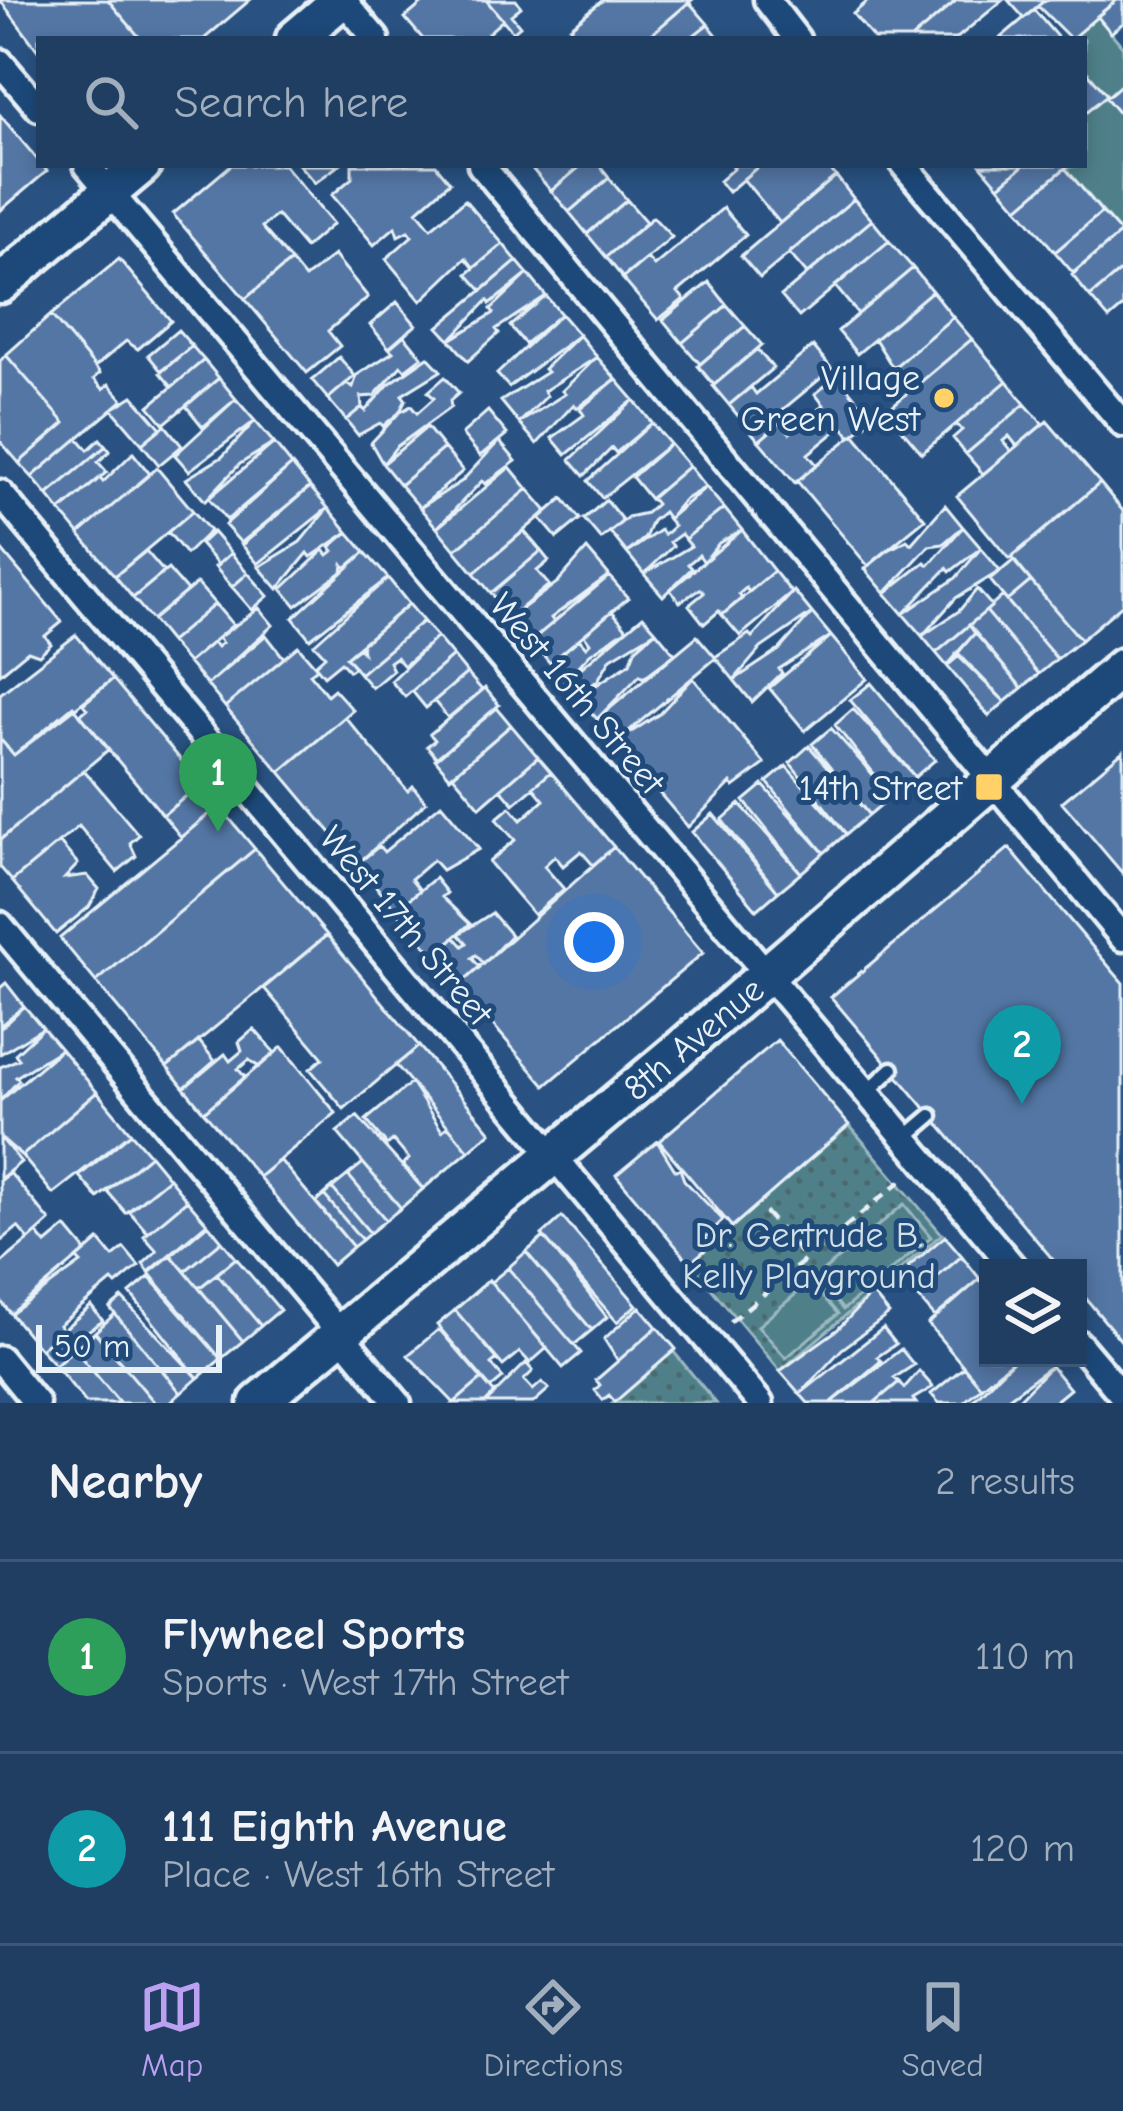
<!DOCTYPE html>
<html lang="en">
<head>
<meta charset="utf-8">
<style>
	body { margin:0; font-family:"Comic Neue",sans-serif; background:#274568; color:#f1f3f6 }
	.controls { position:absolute; right:36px; bottom:36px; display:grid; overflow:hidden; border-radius:0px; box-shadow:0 6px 18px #0003 }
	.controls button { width:108px; height:108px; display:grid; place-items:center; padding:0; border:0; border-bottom:3px solid #3c5777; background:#1f3e62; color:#f1f3f6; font:60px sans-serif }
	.scale { position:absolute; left:36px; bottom:30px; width:186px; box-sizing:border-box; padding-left:12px; border:6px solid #e8f1f8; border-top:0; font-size:33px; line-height:42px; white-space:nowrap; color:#e8f1f8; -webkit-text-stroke:9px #1f4a7a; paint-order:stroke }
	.you { position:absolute; left:594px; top:942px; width:42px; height:42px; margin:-30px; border:9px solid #fff; border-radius:50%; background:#1a73e8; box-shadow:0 0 0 18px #1a73e833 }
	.badge { display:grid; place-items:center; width:78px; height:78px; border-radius:50%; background:#bca0f2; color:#fff; font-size:39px; font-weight:700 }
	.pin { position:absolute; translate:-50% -99px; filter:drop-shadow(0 3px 6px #0008) }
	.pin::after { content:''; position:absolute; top:63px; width:42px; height:36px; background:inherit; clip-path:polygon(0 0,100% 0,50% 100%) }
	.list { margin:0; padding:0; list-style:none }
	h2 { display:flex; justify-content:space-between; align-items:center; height:156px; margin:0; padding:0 48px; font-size:51px }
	h2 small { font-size:39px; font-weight:400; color:#a1aebe }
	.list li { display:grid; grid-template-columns:78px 1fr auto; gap:36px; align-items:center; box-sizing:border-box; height:192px; padding:0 48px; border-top:3px solid #3c5777 }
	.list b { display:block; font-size:45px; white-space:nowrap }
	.list p { margin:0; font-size:39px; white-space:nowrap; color:#a1aebe }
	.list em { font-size:39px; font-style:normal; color:#a1aebe }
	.icon { flex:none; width:66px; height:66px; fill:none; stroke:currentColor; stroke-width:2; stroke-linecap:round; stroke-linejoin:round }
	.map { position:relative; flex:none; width:1123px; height:1403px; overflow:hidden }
	.search { position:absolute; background:#1f3e62; box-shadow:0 6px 18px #0003; left:36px; right:36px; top:36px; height:132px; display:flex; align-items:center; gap:30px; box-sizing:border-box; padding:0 42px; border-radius:0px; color:#a1aebe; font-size:45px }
	.sheet { height:540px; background:#1f3e62 }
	nav { display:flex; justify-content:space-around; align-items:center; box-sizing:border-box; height:168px; border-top:3px solid #3c5777; background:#1f3e62; font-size:33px; color:#a1aebe }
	nav a { display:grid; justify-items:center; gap:6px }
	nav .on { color:#bca0f2 }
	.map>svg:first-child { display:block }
</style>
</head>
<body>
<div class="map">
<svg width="1123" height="1403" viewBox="0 0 1123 1403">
	<defs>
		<pattern id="park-dots" width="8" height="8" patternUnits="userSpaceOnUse" patternTransform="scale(3)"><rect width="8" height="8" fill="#50808a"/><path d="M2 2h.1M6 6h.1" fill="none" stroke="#4c676d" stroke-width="1.8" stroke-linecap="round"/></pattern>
	</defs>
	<rect width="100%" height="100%" fill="#295282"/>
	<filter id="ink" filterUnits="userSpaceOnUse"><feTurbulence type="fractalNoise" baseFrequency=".00833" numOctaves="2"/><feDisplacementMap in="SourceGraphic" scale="24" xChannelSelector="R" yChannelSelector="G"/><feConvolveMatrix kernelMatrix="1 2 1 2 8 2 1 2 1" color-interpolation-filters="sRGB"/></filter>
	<g filter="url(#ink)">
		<path fill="url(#park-dots)" stroke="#9cb8c1" stroke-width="3" d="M849 1125 942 1234 780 1371 690 1263Z
			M673 1351 716 1403H613Z"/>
		<path fill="#50808a" stroke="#9cb8c1" stroke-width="3" d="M1097 16 1123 47V83L1106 98 1123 118 1121 233 1065 168 1084 165V114L1106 95 1084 68V39H1071Z
			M904 1204 931 1237 843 1310 816 1277Z
			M810 1282 838 1314 786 1358 758 1326Z"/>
		<path fill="#5276a4" stroke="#e8f1f8" stroke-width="3" d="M0 0H108L141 39H39V52Z
			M108 0H250L204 39H141Z
			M426 0H486L503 20 488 33 492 39H423L405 18Z
			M486 0H516L521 7 511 15 520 26 513 32Z
			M603 0H692L646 39H579L570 27Z
			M869 0H957L911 39H874L853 14Z
			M957 0H1003L956 39H911Z
			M1008 0H1045L1024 18Z
			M1045 0H1117L1071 39 1038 6Z
			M1117 0H1123V23L1111 33 1097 16Z
			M689 2 708 24 689 39H646Z
			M1034 10 1059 39H999L1024 18Z
			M708 24 720 39H689Z
			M1084 68 1107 95 1084 114Z
			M1123 83V118L1106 98Z
			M0 115 47 171 0 211Z
			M231 165H284L333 224 305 248 277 215 262 227 291 261 245 299 173 214Z
			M299 165H339L315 183Z
			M352 165H436L450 182 417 211 431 228 465 200 503 244 474 268 466 258 421 301 386 259 412 236 408 231 398 236 395 227 374 245 332 195 352 178Z
			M539 165H582L551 191 533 170Z
			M582 165H599L609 178 569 212 551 191Z
			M731 165H760L728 192 719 181 734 168Z
			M760 165H826L836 176 780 223 743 179Z
			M981 165H1024L999 186Z
			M1024 165H1067L1068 166 1018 208 999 186Z
			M1065 168 1102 212 1055 252 1018 208Z
			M836 176 854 199 760 278 741 256Z
			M609 178 627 200 587 234 569 212Z
			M854 199 872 220 807 274 789 253Z
			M627 200 647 223 606 257 587 234Z
			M723 208 746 235 678 292 684 299 658 320 622 278 647 258 654 266Z
			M1102 212 1121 233 1073 273 1055 252Z
			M653 217 672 237 623 278 606 257Z
			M872 220 889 241 799 317 781 296Z
			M1123 231V269L1090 297 1072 275Z
			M889 241 913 268 858 314 835 286Z
			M503 244 517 261 482 291 467 274Z
			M334 255 368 297 328 331 340 346 307 373 245 299 291 261 305 278Z
			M119 259 171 321 138 349 126 341 95 367 51 315Z
			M517 261 528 274 490 304 488 300 450 340 438 327Z
			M913 268 932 291 857 354 838 331Z
			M1123 269V307L1109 319 1090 297Z
			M528 274 546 296 496 329 499 333 468 361 450 340 494 313 491 309Z
			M709 282 727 305 682 343 663 320Z
			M932 291 953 317 893 368 875 339Z
			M546 296 561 314 525 344 510 326Z
			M397 302 416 325 389 348 370 325Z
			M727 305 745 326 700 364 682 343Z
			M561 314 579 335 509 387 497 374Z
			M51 315 100 373 94 379 103 389 109 384 123 400 32 477 19 463 65 423 6 355Z
			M953 317 972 339 917 385 912 380 907 385 893 368Z
			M745 326 762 345 714 385 698 366Z
			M178 330 192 346 161 371 148 355Z
			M404 335 422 357 405 370 401 366 374 396 361 397 362 407 346 420 328 399 346 383 353 387 357 375 393 352 389 348Z
			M579 335 597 357 544 391 547 396 519 423 501 401 547 372 544 369Z
			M972 339 1007 381 922 453 886 411Z
			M192 346 204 360 172 387 160 373Z
			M813 346 832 369 775 416 780 423 759 441 729 405 751 387 756 394Z
			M757 349 773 368 729 405 713 386Z
			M6 355 65 423 19 463 0 441V361Z
			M339 357 355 376 328 399 312 380Z
			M428 357 441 371 402 395 406 400 399 413 383 426 380 423 358 435 346 420 362 407 365 411 389 384Z
			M597 357 616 379 577 408 574 404 537 444 519 423 565 394 562 391Z
			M204 360 219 378 164 424 149 406Z
			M837 376 873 418 851 437 842 426 808 454 817 465 795 483 759 441 781 422 790 433 824 405 815 394Z
			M445 377 459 393 450 401 451 407 396 447 383 464 371 443 399 413 411 406 417 413 434 398 428 392Z
			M219 378 236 399 203 427 186 406Z
			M616 379 634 400 566 455 552 438 584 415 580 409Z
			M1007 381 1025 404 966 454 953 438 962 430 956 424Z
			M133 396 161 428 142 444 112 409Z
			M236 399 255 421 189 471 175 455Z
			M634 400 652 423 616 453 612 448 584 476 570 460Z
			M1025 404 1043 424 1017 446 1009 436 1003 441 1011 451 983 474 966 454Z
			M488 411 507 434 480 456 462 434Z
			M255 421 274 443 240 464 205 501 186 479 222 457Z
			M1047 421 1100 483 1009 559 957 496Z
			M652 423 670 444 602 498 588 481Z
			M165 425 182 446 159 465 142 444Z
			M427 427 444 448 400 485 383 464Z
			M854 434 925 519 868 566 797 481Z
			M78 438 88 450 100 439 106 446 47 495 32 477Z
			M499 441 516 461 485 484 482 481 437 528 420 508 462 481Z
			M274 443 292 465 227 520 209 498Z
			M670 444 689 466 650 499 632 477Z
			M106 446 110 451 98 462 107 472 60 511 47 495Z
			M444 448 463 471 420 508 400 485Z
			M133 453 150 474 79 534 60 511 100 478 103 482Z
			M292 465 310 487 241 543 225 525Z
			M689 466 706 487 684 500 668 519 663 512 652 521 645 538 627 553 610 532 628 517 646 513 656 504 651 498Z
			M510 467 528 489 455 550 437 528Z
			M157 468 193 511 115 576 79 534Z
			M1100 483 1123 511V604L1081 640 1011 558Z
			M310 487 328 508 258 564 242 545Z
			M706 487 724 508 685 539 681 534 670 542 673 546 644 574 627 553 660 530 664 535 674 526 668 519Z
			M528 489 547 511 474 573 455 550Z
			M563 498 580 519 557 538 540 518Z
			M606 500 623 521 601 539 584 519Z
			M945 505 963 527 943 544 929 546 885 593 865 569 887 551 907 540 911 544Z
			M328 508 348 532 311 557 308 553 278 589 259 567 300 542Z
			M724 508 742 530 719 543 704 562 699 555 688 564 692 568 663 596 644 574 691 546 685 539Z
			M193 511 210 531 186 554 168 532Z
			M963 527 981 548 950 572 947 568 903 614 885 593 925 562 929 565Z
			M742 530 774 571 749 592 746 588 739 594 742 599 722 615 719 611 704 624 689 605 704 593 700 589 680 602 670 590Z
			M524 531 541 551 491 593 474 573Z
			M213 532 231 553 218 565 200 544Z
			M348 532 365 552 346 568 343 564 342 572 296 606 282 589 324 550 328 555 333 551 330 547Z
			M0 548 62 622 45 636 51 644 39 655 28 651 0 674Z
			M981 548 1000 571 956 598 922 636 903 614 956 578Z
			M587 549 609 575 551 618 554 622 531 641 511 617 558 582Z
			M146 551 164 572 133 598 115 576Z
			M541 551 549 561 537 571 549 585 511 617 491 593Z
			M365 552 388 578 310 639 293 618Z
			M231 553 248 573 232 587 215 567Z
			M1014 560 1031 581 1007 601 990 580Z
			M168 569 187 591 152 620 133 598Z
			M774 571 792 593 740 636 722 615Z
			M248 573 268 596 252 610 232 587Z
			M609 576 628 598 550 663 531 641Z
			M388 578 409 604 346 657 355 667 349 671 341 662 324 676 315 665 325 656 314 644Z
			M1031 581 1081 640 1057 659 1007 601Z
			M197 583 215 604 170 642 152 620Z
			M977 589 992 606 936 653 922 636 959 611Z
			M794 591 812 613 761 648 734 680 715 657 749 634 752 637Z
			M1003 596 1057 659 1039 674 986 611Z
			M215 604 233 625 188 663 170 642Z
			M409 604 423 621 360 674 346 657 359 647 363 652 362 644Z
			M259 608 273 625 207 685 188 663 213 642 217 647 222 643 218 638Z
			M612 611 627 629 590 654 565 681 550 663 579 639 586 647 590 643 584 635Z
			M986 611 1039 674 1022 688 969 625Z
			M812 613 831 636 779 669 782 673 752 702 734 680 779 650Z
			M643 616 656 631 611 658 598 680 578 697 565 681Z
			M423 621 437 637 404 666 396 657 389 662 393 670 372 688 360 674Z
			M969 625 975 633 947 666 936 653Z
			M656 631 675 654 643 678 640 675 597 719 578 697 630 663 636 648Z
			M975 633 1022 688 1005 702 956 654Z
			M76 635 113 679 14 755 0 739V694Z
			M266 635 284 658 225 707 207 685Z
			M697 636 716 658 616 742 597 719Z
			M831 636 867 679 805 731 769 688Z
			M437 637 453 656 405 697 391 681Z
			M298 646 317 668 310 674 327 695 334 689 353 710 280 772 225 707Z
			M960 655 1005 702 989 716 947 666Z
			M453 656 467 673 426 708 412 691Z
			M467 673 482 690 448 718 434 701Z
			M693 678 765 764 734 787 731 783 688 827 616 742 659 714Z
			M113 679 201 784 163 815 80 715 87 709 83 704Z
			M871 683 935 760 915 777 850 700Z
			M485 688 499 705 437 758 427 746 435 740 430 734Z
			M73 706 109 749 0 840V739L14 755Z
			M497 708 511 725 450 777 435 759Z
			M853 709 915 777 892 796 835 725Z
			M345 717 408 791 413 786 426 802 357 864 280 772Z
			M511 725 538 757 480 807 453 775Z
			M831 728 892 796 869 815 812 744Z
			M809 746 869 815 846 834 790 763Z
			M1123 751V874L1062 802Z
			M538 757 551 772 514 804 501 789Z
			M786 766 846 834 824 853 767 782Z
			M84 770 139 835 130 843 136 856 117 872 79 826 12 881 0 867V840Z
			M551 772 614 847 593 865 581 851 563 866 555 856 544 866 564 889 534 915 489 862 515 840 496 819 510 807 521 820 544 800 533 787Z
			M201 784 219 806 181 837 163 815Z
			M763 785 824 853 801 873 744 801Z
			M441 804 479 849 442 870 433 860 411 879 420 890 396 910 357 864 379 846 384 852Z
			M740 804 801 873 778 892 722 820Z
			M219 806 255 849 96 982 60 938Z
			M713 814 778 892 757 910 692 832Z
			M59 842 78 864 65 878 87 875 99 889 89 907 56 934 12 881Z
			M614 847 703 953 545 1086 459 985Z
			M1009 848 1123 983V1343L1078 1289V1268H1060L831 997Z
			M255 849 327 935 167 1067 96 982Z
			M435 878 447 893 442 897 470 924 434 955 396 910Z
			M492 913 511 935 484 964 476 955 472 958 480 967 459 985 434 955 455 937 463 946 467 943 459 934Z
			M327 935 419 1046 344 1109 310 1069 323 1058 264 988Z
			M6 983 24 1006 0 1026V988Z
			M24 1006 43 1028 0 1054V1029Z
			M43 1028 61 1049 16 1077 19 1080 0 1101V1067L19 1059 15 1054Z
			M254 1029 275 1053 259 1067 249 1060 238 1069 245 1077 204 1112 184 1088 225 1054 230 1061 242 1051 239 1042Z
			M777 1040 849 1125 732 1227 659 1141Z
			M199 1041 215 1061 184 1088 167 1067Z
			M419 1046 491 1132 469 1151 396 1065Z
			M282 1047 336 1113 259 1177 204 1112Z
			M61 1049 97 1092 22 1156 0 1137V1101Z
			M411 1083 442 1131 448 1126 469 1151 423 1189 403 1164 409 1159 393 1140 387 1145 366 1120Z
			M97 1092 131 1133 53 1194 22 1156Z
			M357 1116 423 1189 401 1208 337 1132Z
			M131 1133 150 1155 98 1198 79 1176Z
			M0 1137 21 1162 0 1179Z
			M657 1141 675 1170 680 1169 684 1180 723 1220 706 1237 710 1246 690 1263 616 1175Z
			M150 1155 169 1178 126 1213 107 1191Z
			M280 1160 353 1247 332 1265 259 1177Z
			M363 1163 401 1208 386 1220 348 1175Z
			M10 1173 50 1221 29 1240 18 1227 0 1242V1181Z
			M348 1175 386 1220 370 1233 332 1188Z
			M169 1178 187 1200 148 1233 129 1211Z
			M332 1188 370 1233 362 1240 324 1195Z
			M324 1195 362 1240 353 1247 316 1202Z
			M187 1200 207 1223 149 1272 143 1264 157 1251 144 1236Z
			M562 1217 637 1305 617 1322 542 1235Z
			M208 1224 222 1241 185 1271 171 1255Z
			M66 1227 86 1251 11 1314 0 1300V1264L37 1233 46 1244Z
			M945 1236 962 1256 925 1287 908 1267Z
			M544 1237 607 1317 592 1330 526 1252Z
			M99 1240 113 1257 124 1248 139 1266 116 1285 112 1281 59 1325 63 1330 40 1349 11 1314 81 1263 77 1259Z
			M222 1241 236 1258 199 1288 185 1271Z
			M526 1252 592 1330 574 1345 508 1268Z
			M171 1255 243 1341 221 1359 149 1273Z
			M962 1256 980 1279 935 1317 916 1295Z
			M236 1258 280 1310 261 1326 217 1274Z
			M508 1268 581 1353 563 1368 491 1282Z
			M217 1274 261 1326 243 1341 199 1288Z
			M149 1277 221 1359 198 1378 130 1293Z
			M980 1279 988 1288V1358H1016L981 1387 928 1324Z
			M489 1280 547 1348 530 1363 520 1352 503 1366 455 1310Z
			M872 1293 889 1314 842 1349 800 1394 780 1371 837 1330Z
			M122 1298 198 1378 181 1393 110 1308Z
			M91 1306 103 1321 74 1340 79 1345 55 1365 40 1349Z
			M640 1307 657 1327 618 1361 604 1339Z
			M455 1310 497 1359 491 1364 503 1378 491 1388 437 1325Z
			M115 1314 181 1393 169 1403H155L95 1332Z
			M657 1327 676 1349 615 1402 609 1395 603 1400 595 1390 600 1385 596 1380Z
			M883 1328 896 1344 877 1357 881 1361 831 1403H808L800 1394Z
			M439 1329 482 1379 454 1403 408 1355Z
			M95 1332 155 1403H120L74 1349Z
			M74 1349 120 1403H86L55 1365Z
			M901 1349 914 1365 894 1378 899 1382 874 1403H831Z
			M1016 1358H1044L1051 1366 1001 1403H970Z
			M526 1363 533 1371 524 1380 533 1390 542 1382 549 1389 533 1403H485Z
			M1051 1366 1070 1389 1053 1403H1015Z
			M964 1367 981 1387 963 1403H939L931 1394Z
			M919 1371 933 1387 913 1399 916 1403H874L899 1382 904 1388Z
			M482 1379 495 1394 485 1403H454Z"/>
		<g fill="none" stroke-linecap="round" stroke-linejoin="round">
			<defs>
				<path id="service" d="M866 1093 892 1069
					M905 1138 931 1116"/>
				<path id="minor" d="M343 0 376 39
					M767 0 797 39
					M0 62 39 108
					M87 165 1014 1268
					M481 165 1123 938
					M904 165 1123 424
					M0 493 760 1403
					M0 925 398 1403
					M1078 1343 1123 1396
					M0 1359 36 1403"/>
				<path id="secondary" d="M295 39 341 0
					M0 284 142 165
					M258 1403 684 1046 1123 667"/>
			</defs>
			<use href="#service" stroke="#e8f1f8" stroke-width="21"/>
			<use href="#minor" stroke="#e8f1f8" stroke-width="33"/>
			<use href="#secondary" stroke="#e8f1f8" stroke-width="45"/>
			<path stroke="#e8f1f8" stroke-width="4.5" stroke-dasharray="12 9" stroke-linecap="butt" d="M765 1212 806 1259
				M730 1322 901 1181"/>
			<use href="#service" stroke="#1f4a7a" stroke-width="12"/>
			<use href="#minor" stroke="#1f4a7a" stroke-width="24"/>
			<use href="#secondary" stroke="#1f4a7a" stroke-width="36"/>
		</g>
	</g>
	<g fill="#ffd166" stroke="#1f4a7a" stroke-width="4.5">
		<circle cx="944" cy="398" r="12"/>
		<rect x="974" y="772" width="30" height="30" rx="6"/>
	</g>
	<g text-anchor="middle" stroke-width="10" stroke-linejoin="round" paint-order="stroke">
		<g font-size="36" fill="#e8f1f8" stroke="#1f4a7a" text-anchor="end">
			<text x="920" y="390">Village<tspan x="920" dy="41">Green West</tspan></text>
			<text x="962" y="800">14th Street</text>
		</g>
		<g font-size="36" fill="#e8f1f8" stroke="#1f4a7a">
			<text transform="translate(578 693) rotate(50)" y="13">West 16th Street</text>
			<text transform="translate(407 925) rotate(50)" y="13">West 17th Street</text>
			<text transform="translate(693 1038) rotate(-40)" y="13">8th Avenue</text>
		</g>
		<g font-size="36" fill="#d1e0e8" stroke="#1f4a7a">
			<text x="809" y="1247">Dr. Gertrude B.<tspan x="809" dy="41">Kelly Playground</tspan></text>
		</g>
	</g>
</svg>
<div class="controls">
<button><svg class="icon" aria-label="layers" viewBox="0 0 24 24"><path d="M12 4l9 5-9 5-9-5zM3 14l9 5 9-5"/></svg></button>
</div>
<div class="scale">50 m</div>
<div class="you"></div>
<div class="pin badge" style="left:218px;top:832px;background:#2e9e5b">1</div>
<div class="pin badge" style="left:1022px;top:1104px;background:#0f9aa8">2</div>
<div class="search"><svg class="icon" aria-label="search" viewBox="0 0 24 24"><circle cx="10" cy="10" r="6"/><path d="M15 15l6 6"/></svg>Search here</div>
</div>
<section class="sheet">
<h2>Nearby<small>2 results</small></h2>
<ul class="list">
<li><span class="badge" style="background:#2e9e5b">1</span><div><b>Flywheel Sports</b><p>Sports · West 17th Street</p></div><em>110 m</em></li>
<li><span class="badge" style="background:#0f9aa8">2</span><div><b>111 Eighth Avenue</b><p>Place · West 16th Street</p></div><em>120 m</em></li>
</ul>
</section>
<nav>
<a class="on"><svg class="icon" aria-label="map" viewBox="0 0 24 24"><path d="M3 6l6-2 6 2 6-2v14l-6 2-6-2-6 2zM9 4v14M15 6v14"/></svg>Map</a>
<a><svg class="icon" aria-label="directions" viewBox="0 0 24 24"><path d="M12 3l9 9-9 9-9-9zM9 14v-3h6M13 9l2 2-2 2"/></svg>Directions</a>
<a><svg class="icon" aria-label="saved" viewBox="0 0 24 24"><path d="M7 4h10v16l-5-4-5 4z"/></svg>Saved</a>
</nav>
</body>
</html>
